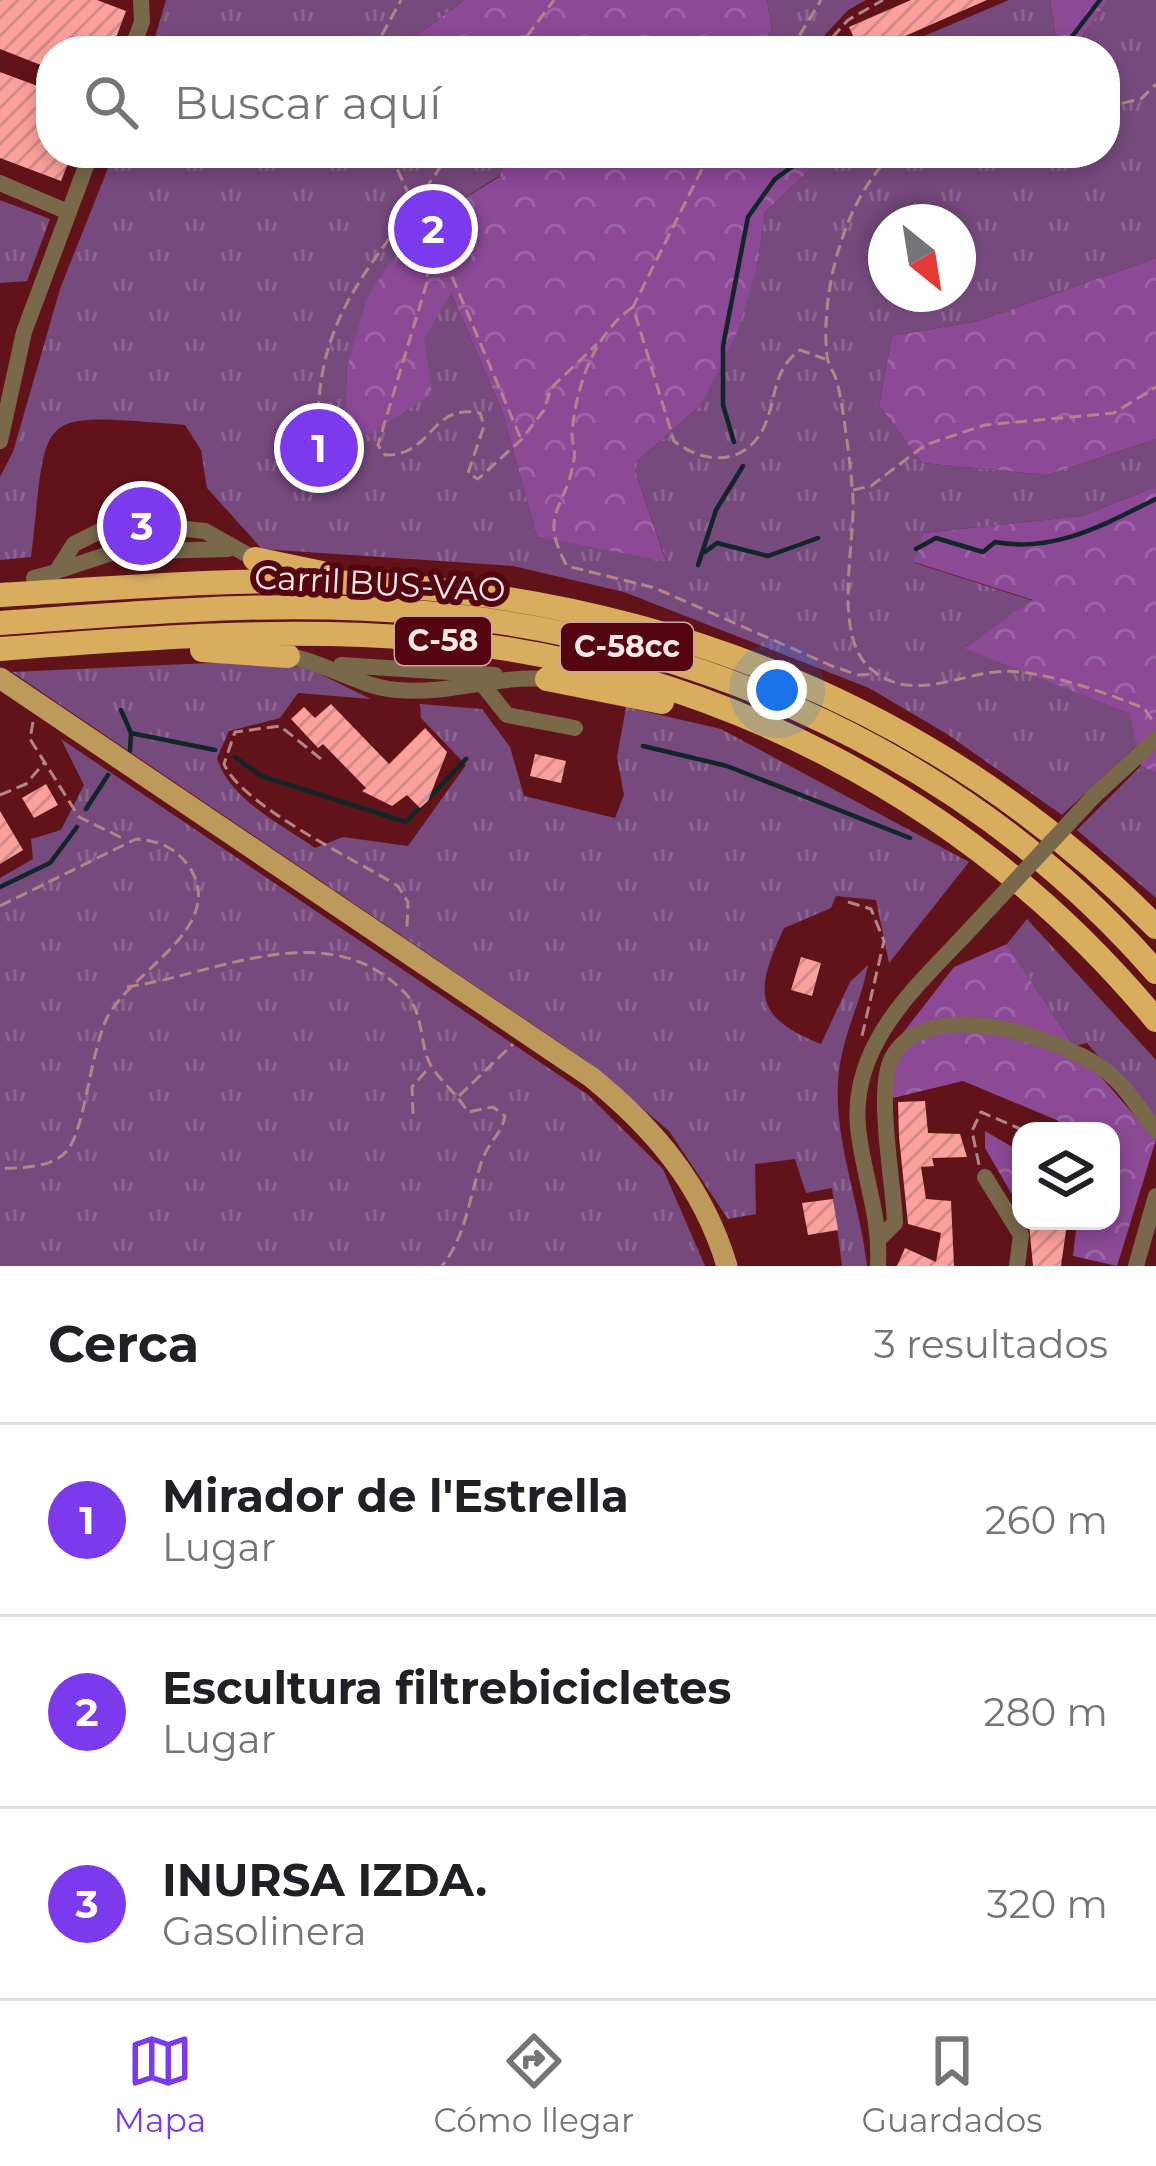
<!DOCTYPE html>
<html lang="es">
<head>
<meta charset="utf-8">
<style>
	body { margin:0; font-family:Montserrat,sans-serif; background:#f6f6f6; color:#202124 }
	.controls { position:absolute; right:36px; bottom:36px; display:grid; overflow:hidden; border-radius:24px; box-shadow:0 6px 18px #0003 }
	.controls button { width:108px; height:108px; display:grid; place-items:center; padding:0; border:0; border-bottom:3px solid #e0e0e0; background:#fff; color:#202124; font:60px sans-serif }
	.compass { position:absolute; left:868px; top:204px; width:108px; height:108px; border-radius:50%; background:#fff; box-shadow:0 6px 18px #0003; rotate:150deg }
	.you { position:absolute; left:777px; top:690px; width:42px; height:42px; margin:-30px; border:9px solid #fff; border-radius:50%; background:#1a73e8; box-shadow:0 0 0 18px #1a73e833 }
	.badge { display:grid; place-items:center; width:78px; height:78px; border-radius:50%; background:#7c3aed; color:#fff; font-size:39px; font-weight:700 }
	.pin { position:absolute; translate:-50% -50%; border:6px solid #fff; box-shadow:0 3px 12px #0006 }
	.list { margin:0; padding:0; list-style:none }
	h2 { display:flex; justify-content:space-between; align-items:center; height:156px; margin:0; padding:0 48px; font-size:51px }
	h2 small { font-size:39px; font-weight:400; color:#757577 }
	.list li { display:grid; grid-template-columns:78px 1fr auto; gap:36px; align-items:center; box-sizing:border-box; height:192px; padding:0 48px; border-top:3px solid #e0e0e0 }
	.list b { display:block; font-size:45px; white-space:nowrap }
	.list p { margin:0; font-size:39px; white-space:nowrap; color:#757577 }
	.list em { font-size:39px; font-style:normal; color:#757577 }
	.icon { flex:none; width:66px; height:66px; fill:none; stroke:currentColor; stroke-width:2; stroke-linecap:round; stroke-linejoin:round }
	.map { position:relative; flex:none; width:1156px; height:1266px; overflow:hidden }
	.search { position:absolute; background:#fff; box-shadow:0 6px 18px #0003; left:36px; right:36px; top:36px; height:132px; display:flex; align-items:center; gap:30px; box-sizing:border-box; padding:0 42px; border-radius:48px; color:#757577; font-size:45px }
	.sheet { height:732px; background:#fff }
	nav { display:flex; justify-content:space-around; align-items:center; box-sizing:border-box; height:168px; border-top:3px solid #e0e0e0; background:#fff; font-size:33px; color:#757577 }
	nav a { display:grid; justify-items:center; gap:6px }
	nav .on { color:#7c3aed }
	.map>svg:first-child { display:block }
</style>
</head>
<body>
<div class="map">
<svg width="1156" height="1266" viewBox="0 0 1156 1266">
	<defs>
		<pattern id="grass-tufts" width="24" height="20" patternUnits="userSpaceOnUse" patternTransform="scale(3)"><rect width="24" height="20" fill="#774a7e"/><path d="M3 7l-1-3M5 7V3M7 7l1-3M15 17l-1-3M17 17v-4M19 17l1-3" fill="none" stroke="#8b6490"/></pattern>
		<pattern id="forest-crowns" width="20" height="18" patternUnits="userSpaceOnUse" patternTransform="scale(3)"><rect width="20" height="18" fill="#8b4996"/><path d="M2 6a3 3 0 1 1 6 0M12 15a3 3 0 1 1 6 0" fill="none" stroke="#9c63a5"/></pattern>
		<pattern id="building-hatch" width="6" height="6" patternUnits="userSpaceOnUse" patternTransform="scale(3)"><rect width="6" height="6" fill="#fca09d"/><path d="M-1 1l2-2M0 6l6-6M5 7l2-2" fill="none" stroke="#d08a87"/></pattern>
	</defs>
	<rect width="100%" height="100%" fill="#611319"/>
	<path fill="url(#grass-tufts)" fill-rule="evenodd" d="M166 0H464L397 51H151Z
		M767 0H866L848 10 810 51H753L772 31Z
		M1009 0H1050L1058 51H889Z
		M1108 0H1156V258L978 321 892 336 879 405 922 463 1047 475 1156 439V487L1081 516 923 533 915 563 1034 601 965 647 1130 714 1145 738 1062 815 947 734 869 688 624 592 513 566 262 549 207 488 201 450 185 425C30 413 49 408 31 557L0 560V477L13 452 60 289 114 153H391L413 159 417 153H507L499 176 410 232 347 368 344 438 370 434 450 291 502 411 537 537 666 560 633 465 701 405 757 268 765 212 815 165 846 153H1105V51H1072ZM886 222H958V294H886Z
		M0 200 50 219 27 281 0 283Z
		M253 661 308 668 371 699 298 693 280 718 229 731 217 758C229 799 281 824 315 848L343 837 408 846 466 765 421 718 420 704 482 709 510 747 524 796 615 818 624 795 617 757 626 707 721 729 969 862 889 963 876 900 836 896 831 908 784 928C755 990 752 1017 821 1044L850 982 868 965C862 998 845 1031 840 1064 829 1129 860 1200 867 1266H842L832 1188 806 1193 795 1159 755 1164 756 1214 728 1219 669 1131 588 1062 12 672Z
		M61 739 587 1094 663 1169 705 1266H0V878L33 859 31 839 61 830 84 785Z
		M1141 766 1156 773V898L1077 830Z
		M1027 919 1156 1060V1122L1087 1043 1074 1046 1007 944Z"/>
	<path fill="url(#forest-crowns)" d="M464 0H767L772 31 753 51H397Z
		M1050 0H1108L1072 51H1058Z
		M507 153H846L815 165 765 212 757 268 738 330 701 405 633 465 666 561 537 537 502 411 451 293 424 339 432 394 370 434 344 439 347 368 367 298 410 232 499 177Z
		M1156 258V439L1047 475 922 463 879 405 892 336 978 321Z
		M1156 487V773L1141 766 1130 714 964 648 1033 600 914 562 923 533 1081 516Z
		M1007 944 1074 1046 1156 1140 1117 1266 1073 1256 1077 1221H1111V1131H1057L1059 1121 963 1081 893 1098 885 1056 954 967Z
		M985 1131 1021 1152V1210L985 1148Z"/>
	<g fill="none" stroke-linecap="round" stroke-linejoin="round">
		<path stroke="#112628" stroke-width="4.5" d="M1061 51 1100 0
			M734 442 723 405V346L748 217 775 179 811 153
			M916 549 936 538 983 552 995 542C1055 553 1103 525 1156 499
			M705 552 717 543 768 556 818 538
			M698 565 716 510 743 466
			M121 710 131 733 130 751
			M131 733 215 750
			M643 746 727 766 910 838
			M235 757 261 776 406 822 466 759
			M86 809 108 775
			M0 887 50 863 77 827"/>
	</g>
	<path fill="url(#building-hatch)" d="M0 0H97L126 11 111 51H51V69L0 49Z
		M911 0H987L871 51H860L849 27Z
		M0 72 51 91V153H72L61 181 0 158Z
		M153 489 155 513H119L118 492Z
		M331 704 389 764 425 728 447 752 428 801 420 808 407 795 392 806 362 791 366 788 323 744 318 748 291 719 304 707 315 718Z
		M535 754 566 761 561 783 530 776Z
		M46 784 58 805 34 818 22 798Z
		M0 811 23 850 0 864Z
		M801 957 821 963 812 996 791 990Z
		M925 1101 928 1133 960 1134 967 1157 932 1158 934 1166 921 1167 926 1199 951 1201 954 1266H897L905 1248 936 1262 941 1233 908 1224 899 1137 898 1102Z
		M833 1199 838 1230 808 1235 802 1203Z
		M1067 1223 1061 1266H1033L1029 1224Z"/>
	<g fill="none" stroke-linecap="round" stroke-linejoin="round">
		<path stroke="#b48587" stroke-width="3" stroke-dasharray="12 6" stroke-linecap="butt" d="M373 51 401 0
			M516 51 554 0
			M790 51 821 0
			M820 51 848 20 883 0
			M1105 107 1141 99 1156 84
			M390 153 414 206
			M710 153 633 307 674 441C703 464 745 467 764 427 777 400 771 371 800 350L825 359
			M894 153C845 197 820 291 827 356 828 366 835 373 837 382 843 403 852 476 853 500 855 545 832 637 871 669 917 708 969 665 1021 672 1062 677 1105 693 1144 708L1155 724
			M425 193 430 225 427 282 378 445 385 455C434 456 429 403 480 413L484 426 468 473 478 479 522 439 544 410 551 388 597 344
			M431 227 521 439
			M633 307C594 334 577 384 572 431 571 440 576 450 574 459 567 509 537 512 567 566L655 588 832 666 858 675 876 674
			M319 449C309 306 382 263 449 153
			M853 490 871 486 925 445 985 425 1114 413 1156 387
			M33 722 30 739 79 817 124 839
			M321 759 280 726 235 732 224 764C242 806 356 860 398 886L408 902 407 928
			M0 795 26 784 44 763
			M848 902 871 909 884 941 862 1036
			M0 906 136 839C159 841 176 847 190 868 227 927 133 970 108 1016 91 1048 86 1123 69 1148 55 1169 21 1167 0 1169
			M127 987C218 974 328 913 405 993 426 1015 418 1048 433 1069 444 1084 458 1096 468 1112L493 1107 505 1116C502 1133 489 1142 483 1158 469 1195 467 1235 442 1266
			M459 1096 513 1044
			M413 1114 412 1087 429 1068
			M979 1165 972 1131 981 1112 1025 1131"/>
		<path stroke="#79694a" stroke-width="16" d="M131 51 142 22 141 0
			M0 183 68 212
			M0 441 24 332 91 153
			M60 570 115 552 228 549
			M34 578 56 572 74 544 100 531 150 525 205 531 255 559
			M288 656C326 662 358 687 397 690 450 695 495 675 547 679
			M341 665 495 675
			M483 685 507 715 575 728
			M1094 796 1156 739
			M985 1177 1021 1235 1017 1266
			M880 1238 895 1223C894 1184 875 1090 892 1058 926 994 1056 1036 1102 1068 1124 1083 1140 1110 1156 1131
			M878 1266C881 1216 863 1176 858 1127 850 1040 922 982 976 923
			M1136 1266 1156 1196"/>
		<path stroke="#bd9a59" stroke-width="21" d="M0 678 591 1077C655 1129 703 1186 727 1266"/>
		<path stroke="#d8ae5e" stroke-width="24" d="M255 559 322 573
			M0 595C118 588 237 577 355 583 660 598 940 708 1156 927
			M0 623C141 613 284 599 426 613 705 639 970 759 1156 972
			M0 649C142 638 285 627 427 639 712 664 973 799 1156 1020
			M202 650 288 656
			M547 679 662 702"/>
		<path stroke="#79694a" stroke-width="16" d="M976 923 1094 796"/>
	</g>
	<g text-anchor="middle" stroke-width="12" stroke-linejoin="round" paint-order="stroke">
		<g fill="#55050f" stroke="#cba5a6" stroke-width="3">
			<rect x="395" y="617" width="96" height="48" rx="9"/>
			<rect x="561" y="623" width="132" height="48" rx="9"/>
		</g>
		<g font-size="30" font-weight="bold" fill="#fde9e7">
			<text x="443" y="651">C-58</text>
			<text x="627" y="657">C-58cc</text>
		</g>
		<g font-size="33" fill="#fde9e7" stroke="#55050f">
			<text transform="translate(380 583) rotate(3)" y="12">Carril BUS-VAO</text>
		</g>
	</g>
</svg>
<div class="controls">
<button><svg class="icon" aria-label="layers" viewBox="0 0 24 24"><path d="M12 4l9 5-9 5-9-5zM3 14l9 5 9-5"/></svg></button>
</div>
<svg class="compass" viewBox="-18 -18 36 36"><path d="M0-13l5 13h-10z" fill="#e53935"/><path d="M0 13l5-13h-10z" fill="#757577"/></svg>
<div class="you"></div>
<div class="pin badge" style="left:319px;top:448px">1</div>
<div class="pin badge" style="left:433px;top:229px">2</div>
<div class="pin badge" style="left:142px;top:526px">3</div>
<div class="search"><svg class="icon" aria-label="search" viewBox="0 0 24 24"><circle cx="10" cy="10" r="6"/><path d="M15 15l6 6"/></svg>Buscar aquí</div>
</div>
<section class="sheet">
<h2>Cerca<small>3 resultados</small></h2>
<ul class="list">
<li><span class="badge">1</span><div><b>Mirador de l'Estrella</b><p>Lugar</p></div><em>260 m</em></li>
<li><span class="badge">2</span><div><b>Escultura filtrebicicletes</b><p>Lugar</p></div><em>280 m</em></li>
<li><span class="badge">3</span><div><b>INURSA IZDA.</b><p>Gasolinera</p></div><em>320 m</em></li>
</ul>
</section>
<nav>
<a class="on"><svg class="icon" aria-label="map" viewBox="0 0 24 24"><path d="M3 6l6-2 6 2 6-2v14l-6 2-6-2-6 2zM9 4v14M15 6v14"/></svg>Mapa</a>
<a><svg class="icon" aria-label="directions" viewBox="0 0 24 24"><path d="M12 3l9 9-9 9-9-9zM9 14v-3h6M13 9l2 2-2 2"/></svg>Cómo llegar</a>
<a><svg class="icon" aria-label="saved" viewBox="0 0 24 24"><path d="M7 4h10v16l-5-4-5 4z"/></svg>Guardados</a>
</nav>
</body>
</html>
